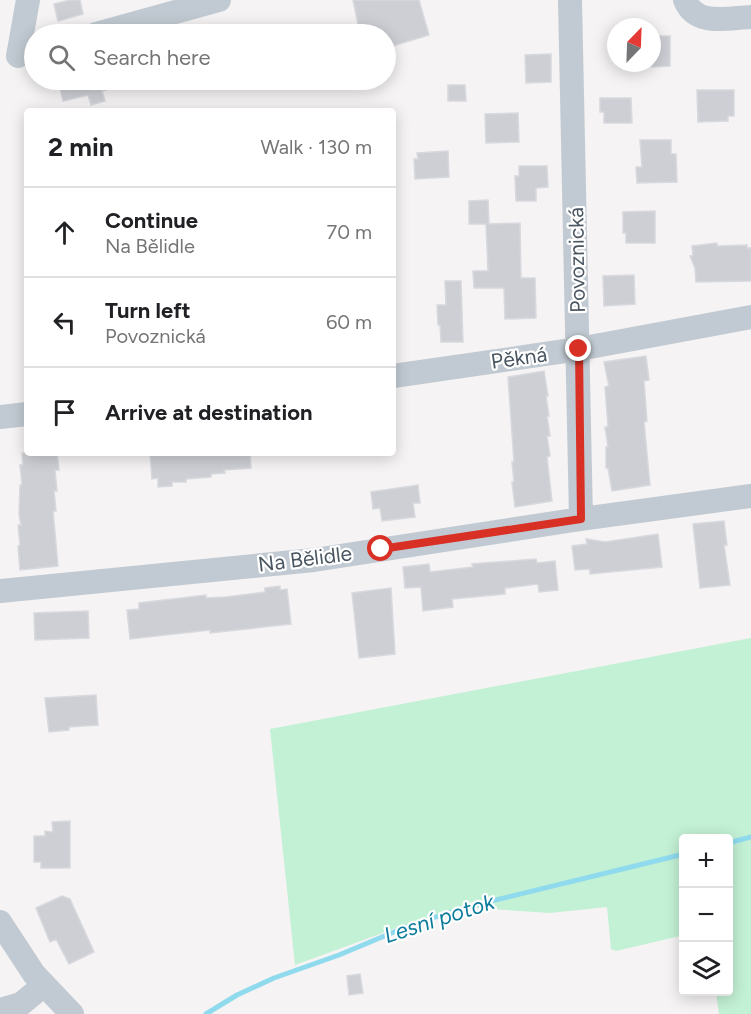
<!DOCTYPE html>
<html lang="en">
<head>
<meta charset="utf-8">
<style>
	body { margin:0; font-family:Figtree,sans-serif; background:#f6f6f6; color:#202124 }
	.controls { position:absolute; right:18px; bottom:18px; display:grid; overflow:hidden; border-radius:6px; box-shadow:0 3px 15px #0003 }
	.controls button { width:54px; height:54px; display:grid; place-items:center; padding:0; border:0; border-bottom:2px solid #e0e0e0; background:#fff; color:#202124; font:30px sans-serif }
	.compass { position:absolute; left:607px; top:18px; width:54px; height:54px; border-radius:50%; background:#fff; box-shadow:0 3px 15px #0003; rotate:23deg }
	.stop { position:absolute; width:18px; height:18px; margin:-14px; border:4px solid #d93025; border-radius:50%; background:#fff }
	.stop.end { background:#d93025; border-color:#fff; box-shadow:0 2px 6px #0008 }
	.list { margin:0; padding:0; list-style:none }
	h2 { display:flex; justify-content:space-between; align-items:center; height:78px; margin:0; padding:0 24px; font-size:26px }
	h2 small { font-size:20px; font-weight:400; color:#757577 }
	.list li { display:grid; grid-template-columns:39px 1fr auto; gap:18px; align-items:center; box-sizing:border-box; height:90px; padding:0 24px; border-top:2px solid #e0e0e0 }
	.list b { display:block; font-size:22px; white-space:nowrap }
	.list p { margin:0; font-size:20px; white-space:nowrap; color:#757577 }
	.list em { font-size:20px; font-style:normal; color:#757577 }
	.icon { flex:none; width:33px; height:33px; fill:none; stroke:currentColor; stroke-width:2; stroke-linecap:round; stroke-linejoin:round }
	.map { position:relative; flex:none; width:751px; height:1014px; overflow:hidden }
	.search { position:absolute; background:#fff; box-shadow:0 3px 15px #0003; left:24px; top:24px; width:372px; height:66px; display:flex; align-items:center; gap:15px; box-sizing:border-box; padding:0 21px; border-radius:33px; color:#757577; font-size:22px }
	.panel { position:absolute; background:#fff; box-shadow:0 3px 15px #0003; left:24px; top:108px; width:372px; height:348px; border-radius:6px }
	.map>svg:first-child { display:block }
</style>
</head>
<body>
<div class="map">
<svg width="751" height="1014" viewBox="0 0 751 1014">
	<rect width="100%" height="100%" fill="#f5f3f3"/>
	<path fill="#c3f1d5" d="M751 638V1014H719L716 992H728V838H684V935L680 936 616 951 611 949 607 907 550 913 476 908 399 927 295 965 270 729Z"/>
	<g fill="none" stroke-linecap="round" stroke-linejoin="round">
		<path stroke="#90daee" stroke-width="5" d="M728 843 751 837
			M206 1014 237 995 274 978 339 955 406 927 463 908 684 854"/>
	</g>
	<path fill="#cdcfd5" stroke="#d7d9de" stroke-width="1.5" d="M70 0H80L83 14 58 21 54 4Z
		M353 0H419L429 35 386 48V34H360Z
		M652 36H670V66L652 67Z
		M551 54V82L526 83 525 55Z
		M63 80H126L127 84 102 91 105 101 91 105 88 95 63 101 59 84 64 83Z
		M448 85H465L466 101H448Z
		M697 90H734V116H728V121L698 122Z
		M600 98H631L632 123H604V112H600Z
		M518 113 519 142 486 143 485 114Z
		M640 140H671V154H676L677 182 637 183 636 167H642Z
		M448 151 449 177 415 179 414 159H418L417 153Z
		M519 166H547L548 187 536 188V201H516L515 176H519Z
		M488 200 489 224 520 223 521 278H535L536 318 505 319 504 288H474L473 271H488L486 224H469V201Z
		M655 211V243H626V233H623V212Z
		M717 243V246L747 245V248H751V281L696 282 695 268 690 256H693L692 246Z
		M634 275 635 304 604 306 603 276Z
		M445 281H461L463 342H441L440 325H438L437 305H446Z
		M646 356 649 380 644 381 647 421 644 422 650 485 612 491 608 468H606V447H608L605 427H608L605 387 609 386 604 362Z
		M544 371 548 396H546L549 416H547L550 436H547L550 456 547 457 552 501 515 507 512 482H514L512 462H514L508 377Z
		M22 453H57L59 470H55L57 491H54L56 511H53L58 566 20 570 18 546 20 545 18 525H21L19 514 20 485H22L20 465H23Z
		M150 453H250L251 468 224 470 225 473 211 474V477L186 479V482H172V486L158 487V478L152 479Z
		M418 485 420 503H413L415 517 382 521 380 508 373 509 371 492Z
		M724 521 727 545H724L730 585 700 588 693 524Z
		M658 534 662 567 590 574V569L575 570 572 546 587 544 586 539 605 542Z
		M536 559 537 563 555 561 558 590 539 592 538 584 505 588V594L452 599 453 607 423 611 421 587 405 588 403 567 429 564 430 572 473 567 472 564Z
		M280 586V590L287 589 291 624 210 633V630L130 639 127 610 139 609V603L206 595V598L226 597 265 592V588Z
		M391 588 395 654 359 658 352 593Z
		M88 611 89 638 35 640 34 613Z
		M96 695 98 725 69 727V730L49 732 45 698Z
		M70 821V868H41V862H34V836H45V831L53 832 52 822Z
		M62 896 70 899 94 952 69 964 56 939 50 942 36 908Z
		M360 974 363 993 349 995 347 976Z"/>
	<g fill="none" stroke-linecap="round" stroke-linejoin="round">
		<path stroke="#c1cad2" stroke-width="24" d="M570 0 581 519
			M685 0C696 27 727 18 751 17
			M96 34 219 0
			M18 56 28 0
			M393 376 579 349 751 317
			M0 417 27 414
			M0 591 314 560 581 519 751 496
			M0 922 34 974 72 1014
			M0 1010 21 1004 44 985"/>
	</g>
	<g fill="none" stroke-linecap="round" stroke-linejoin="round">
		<path stroke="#d93025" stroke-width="8" d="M381 549 581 519 579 349"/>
	</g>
	<g text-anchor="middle" stroke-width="4.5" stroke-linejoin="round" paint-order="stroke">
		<g font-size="21" fill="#4a5661" stroke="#fff">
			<text transform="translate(577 260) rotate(-91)" y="7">Povoznická</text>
			<text transform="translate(519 358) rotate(-8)" y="7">Pěkná</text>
			<text transform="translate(305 559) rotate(-7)" y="7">Na Bělidle</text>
		</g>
		<g font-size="22" font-style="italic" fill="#0c7c9b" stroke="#fff">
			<text transform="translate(439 918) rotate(-18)" y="8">Lesní potok</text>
		</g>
	</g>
</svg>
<div class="controls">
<button>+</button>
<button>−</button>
<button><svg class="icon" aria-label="layers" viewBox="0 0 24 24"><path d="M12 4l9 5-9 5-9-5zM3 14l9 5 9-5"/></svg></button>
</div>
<svg class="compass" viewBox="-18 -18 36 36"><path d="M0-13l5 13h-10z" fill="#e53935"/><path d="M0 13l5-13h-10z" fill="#757577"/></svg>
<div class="stop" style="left:381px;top:549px"></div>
<div class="stop end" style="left:579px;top:349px"></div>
<div class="search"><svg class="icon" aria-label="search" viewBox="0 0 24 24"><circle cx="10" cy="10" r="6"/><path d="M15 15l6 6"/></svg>Search here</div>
<section class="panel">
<h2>2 min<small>Walk · 130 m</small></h2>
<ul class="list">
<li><svg class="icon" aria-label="ahead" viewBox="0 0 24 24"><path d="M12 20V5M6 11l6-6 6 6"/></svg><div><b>Continue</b><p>Na Bělidle</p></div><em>70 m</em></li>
<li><svg class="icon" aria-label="left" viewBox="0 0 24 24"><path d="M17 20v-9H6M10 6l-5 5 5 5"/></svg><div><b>Turn left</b><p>Povoznická</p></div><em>60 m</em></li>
<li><svg class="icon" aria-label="arrive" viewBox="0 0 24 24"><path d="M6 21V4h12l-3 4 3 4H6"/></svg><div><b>Arrive at destination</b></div></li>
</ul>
</section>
</div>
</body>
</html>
